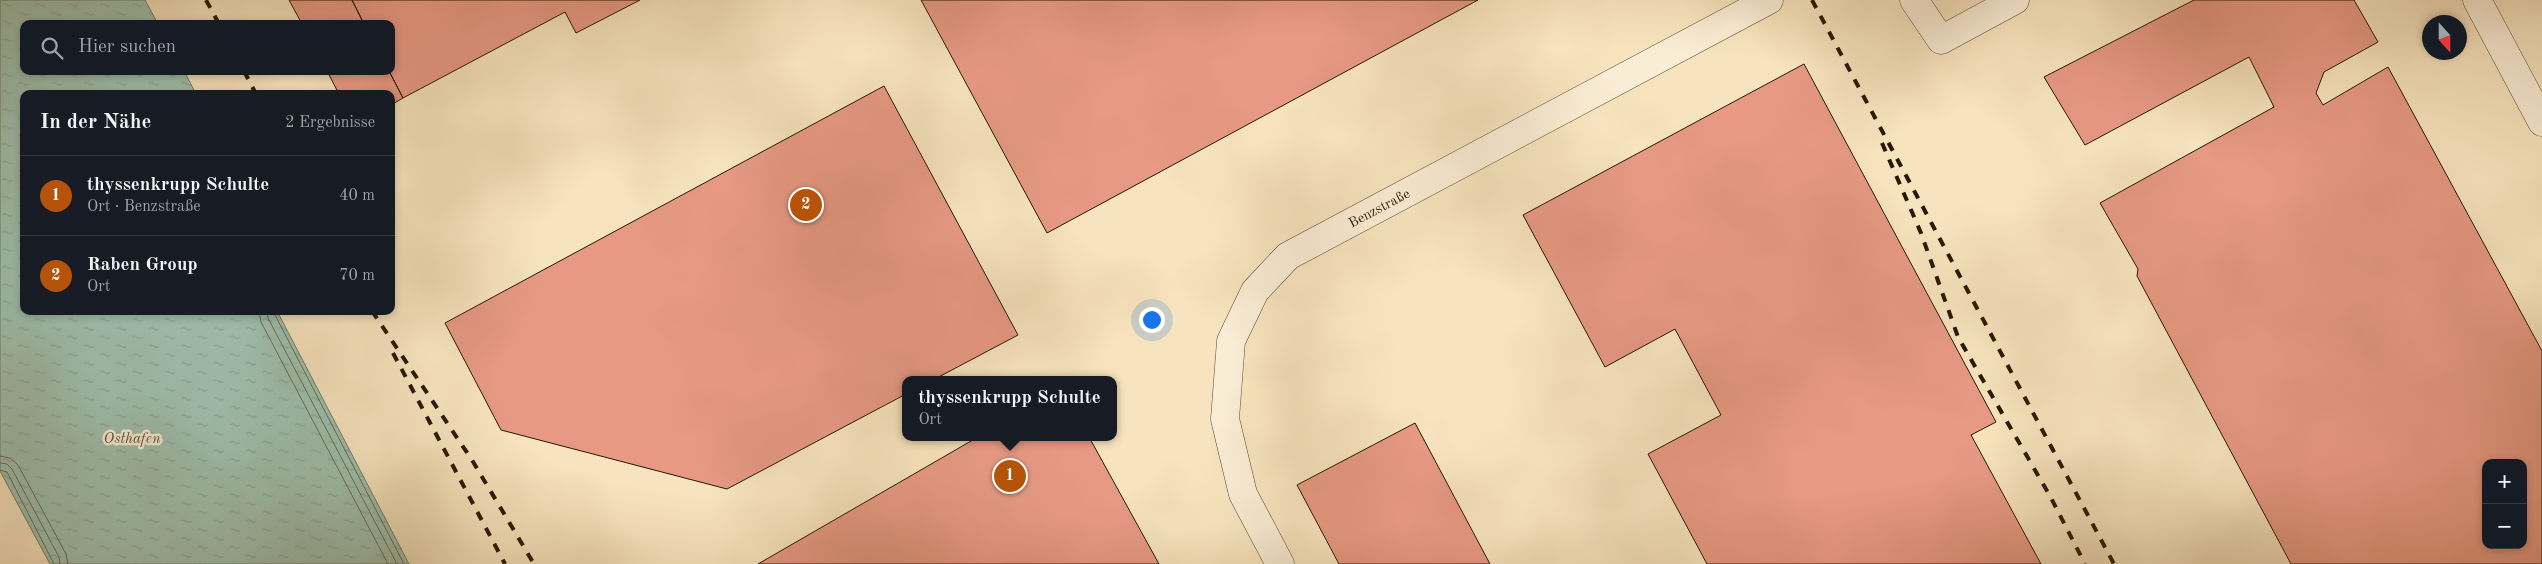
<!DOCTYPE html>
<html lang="de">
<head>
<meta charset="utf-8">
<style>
	body { margin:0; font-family:"Old Standard TT",serif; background:#20242c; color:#f1f3f6 }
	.controls { position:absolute; right:15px; bottom:15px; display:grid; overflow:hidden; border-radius:10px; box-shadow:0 2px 8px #0003 }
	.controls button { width:45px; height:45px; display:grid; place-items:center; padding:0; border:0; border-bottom:1px solid #363941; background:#171b24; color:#f1f3f6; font:25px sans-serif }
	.compass { position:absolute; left:2422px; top:15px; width:45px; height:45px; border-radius:50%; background:#171b24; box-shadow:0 2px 8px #0003; rotate:159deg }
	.you { position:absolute; left:1151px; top:319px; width:18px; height:18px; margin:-12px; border:4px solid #fff; border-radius:50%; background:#1a73e8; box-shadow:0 0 0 8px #1a73e833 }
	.badge { display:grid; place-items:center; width:32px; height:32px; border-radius:50%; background:#b45309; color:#fff; font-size:16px; font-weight:700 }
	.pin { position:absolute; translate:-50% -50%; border:2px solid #fff; box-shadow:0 1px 5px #0006 }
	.popup { position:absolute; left:902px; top:376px; width:215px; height:65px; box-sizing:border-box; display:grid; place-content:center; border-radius:10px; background:#171b24; filter:drop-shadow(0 1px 4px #0005); font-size:16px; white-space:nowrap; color:#9ea1a6 }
	.popup b { font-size:19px; color:#f1f3f6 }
	.popup::after { content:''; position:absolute; left:50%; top:100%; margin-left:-10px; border:10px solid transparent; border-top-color:#171b24 }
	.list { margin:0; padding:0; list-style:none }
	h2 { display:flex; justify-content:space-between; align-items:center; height:65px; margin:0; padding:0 20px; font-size:21px }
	h2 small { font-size:16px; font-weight:400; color:#9ea1a6 }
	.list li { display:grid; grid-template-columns:32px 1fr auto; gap:15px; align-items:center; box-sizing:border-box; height:80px; padding:0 20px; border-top:1px solid #363941 }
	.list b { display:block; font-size:19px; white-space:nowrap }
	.list p { margin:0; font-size:16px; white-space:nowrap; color:#9ea1a6 }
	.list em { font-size:16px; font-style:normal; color:#9ea1a6 }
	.icon { flex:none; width:28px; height:28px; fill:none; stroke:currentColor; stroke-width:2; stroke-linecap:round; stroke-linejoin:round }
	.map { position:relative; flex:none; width:2542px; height:564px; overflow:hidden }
	.search { position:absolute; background:#171b24; box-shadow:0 2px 8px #0003; left:20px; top:20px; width:375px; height:55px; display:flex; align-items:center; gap:12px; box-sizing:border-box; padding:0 18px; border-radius:10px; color:#9ea1a6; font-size:19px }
	.panel { position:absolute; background:#171b24; box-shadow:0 2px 8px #0003; left:20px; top:90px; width:375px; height:225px; border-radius:10px }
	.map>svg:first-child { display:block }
</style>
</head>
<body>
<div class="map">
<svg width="2542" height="564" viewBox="0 0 2542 564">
	<defs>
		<pattern id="water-ripples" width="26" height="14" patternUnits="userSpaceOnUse" patternTransform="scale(1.25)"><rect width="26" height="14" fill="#9ebfad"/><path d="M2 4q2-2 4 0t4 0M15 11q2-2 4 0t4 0" fill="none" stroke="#88a393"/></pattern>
	</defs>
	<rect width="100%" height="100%" fill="#f7e4be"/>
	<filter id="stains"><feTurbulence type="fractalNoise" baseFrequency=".004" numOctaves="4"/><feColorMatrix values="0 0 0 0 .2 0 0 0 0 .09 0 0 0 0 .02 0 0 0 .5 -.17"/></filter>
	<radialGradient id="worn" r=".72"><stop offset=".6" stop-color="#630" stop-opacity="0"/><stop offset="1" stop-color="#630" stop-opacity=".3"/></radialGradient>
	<path fill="url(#water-ripples)" stroke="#6e7c68" d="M0 0H145L158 24H24V71H184L196 94H24V311H277L409 564H50L0 471Z"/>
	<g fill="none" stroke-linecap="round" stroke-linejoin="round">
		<path stroke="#626b57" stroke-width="1" d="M259 311 261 322 388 564
			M267 311 268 318 397 564
			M273 311 404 564
			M0 456 10 458 18 465 66 554 68 564
			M0 463 7 464 12 469 59 557 60 564
			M0 470 7 472 54 564"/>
	</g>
	<path fill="#e79983" stroke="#271701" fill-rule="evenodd" d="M289 0H352L364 24H302Z
		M352 0H640L576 33 565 12 403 98 389 71H391V24H364Z
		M921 0H1478L1047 233Z
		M2194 0H2354L2378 42 2324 72 2316 93 2323 105 2388 67 2542 351V564H2291L2137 276 2138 269 2100 203 2274 107 2249 57 2085 145 2044 77ZM2486 463H2523V545H2486Z
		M1804 64 1996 422 1971 435 2041 564H1707L1648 454 1721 415 1675 329 1605 367 1523 215Z
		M327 71H389L403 98 391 105V94H339Z
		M884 86 1018 335 933 380H906V394L727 489 501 430 445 323Z
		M1415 423 1490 564H1339L1297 485Z
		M978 437H1089L1159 564H758Z"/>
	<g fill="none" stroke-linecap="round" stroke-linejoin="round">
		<defs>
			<g id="minor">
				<path d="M1914 0 1941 40 2015 0"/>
				<path d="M2477 0 2542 122"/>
				<path id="s1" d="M1280 564 1243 494 1225 419 1231 341 1255 291 1288 256 1769 0"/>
			</g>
		</defs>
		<use href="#minor" stroke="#5b4a30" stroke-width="29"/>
		<use href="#minor" stroke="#faedd5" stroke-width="28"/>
		<path stroke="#271701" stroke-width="4" stroke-dasharray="9 9" stroke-linecap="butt" d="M206 0 219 24
			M1812 0 2114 564
			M244 71 256 94
			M1882 143 1921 233 1958 337 2050 496 2085 564
			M372 311 472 460 534 564
			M393 353 505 564"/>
	</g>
	<g text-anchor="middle" stroke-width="5" stroke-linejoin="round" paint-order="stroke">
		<g font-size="14" fill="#271701" stroke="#faedd5">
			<text dy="5" stroke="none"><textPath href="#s1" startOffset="441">Benzstraße</textPath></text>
		</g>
		<g font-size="15" font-style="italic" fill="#51523d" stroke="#faedd5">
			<text x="132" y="443">Osthafen</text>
		</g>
	</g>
	<rect width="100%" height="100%" filter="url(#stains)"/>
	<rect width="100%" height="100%" fill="url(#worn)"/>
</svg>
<div class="controls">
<button>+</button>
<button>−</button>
</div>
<svg class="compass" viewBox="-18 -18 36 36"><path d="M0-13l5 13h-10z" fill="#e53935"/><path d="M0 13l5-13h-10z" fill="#9ea1a6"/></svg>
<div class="you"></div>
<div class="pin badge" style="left:1010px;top:476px">1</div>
<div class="popup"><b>thyssenkrupp Schulte</b>Ort</div>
<div class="pin badge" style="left:806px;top:205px">2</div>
<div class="search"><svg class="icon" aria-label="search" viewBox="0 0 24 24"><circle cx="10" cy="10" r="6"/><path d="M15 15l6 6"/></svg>Hier suchen</div>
<section class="panel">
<h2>In der Nähe<small>2 Ergebnisse</small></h2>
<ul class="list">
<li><span class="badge">1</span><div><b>thyssenkrupp Schulte</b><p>Ort · Benzstraße</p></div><em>40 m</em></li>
<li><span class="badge">2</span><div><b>Raben Group</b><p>Ort</p></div><em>70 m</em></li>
</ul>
</section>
</div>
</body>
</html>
